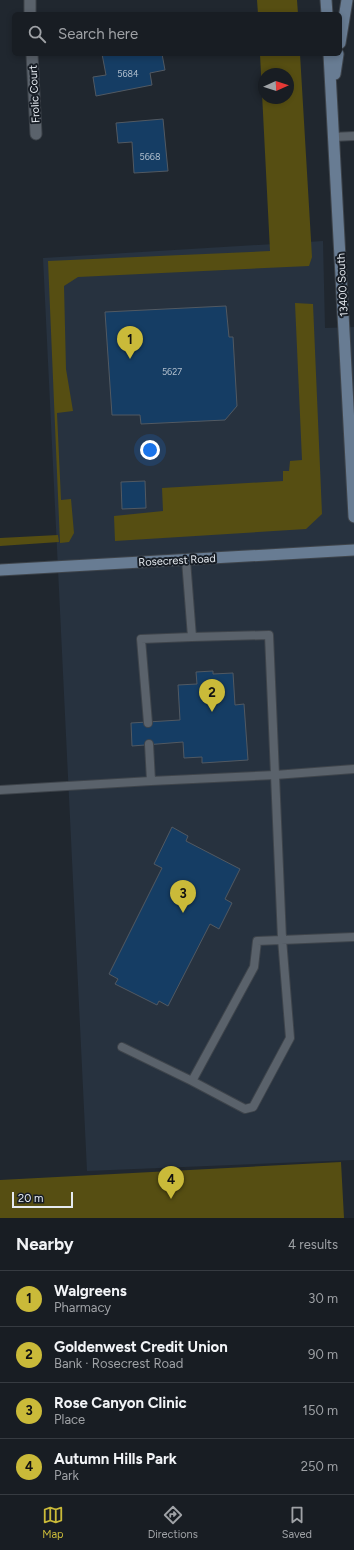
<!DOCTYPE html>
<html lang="en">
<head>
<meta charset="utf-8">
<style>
	body { margin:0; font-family:Figtree,sans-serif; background:#252a30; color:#f1f3f6 }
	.compass { position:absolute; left:258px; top:68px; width:36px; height:36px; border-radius:50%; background:#181d23; box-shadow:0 2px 6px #0003; rotate:87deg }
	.scale { position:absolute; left:12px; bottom:10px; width:61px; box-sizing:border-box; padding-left:4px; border:2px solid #e5eaf0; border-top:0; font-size:11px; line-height:14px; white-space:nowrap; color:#e5eaf0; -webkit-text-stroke:3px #171d25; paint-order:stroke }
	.you { position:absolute; left:150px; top:450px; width:14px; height:14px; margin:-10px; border:3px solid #fff; border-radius:50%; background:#1a73e8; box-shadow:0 0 0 6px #1a73e833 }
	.badge { display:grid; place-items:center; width:26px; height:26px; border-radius:50%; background:#caba39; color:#111; font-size:13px; font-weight:700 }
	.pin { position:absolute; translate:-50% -33px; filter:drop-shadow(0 1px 2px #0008) }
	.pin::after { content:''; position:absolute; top:21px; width:14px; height:12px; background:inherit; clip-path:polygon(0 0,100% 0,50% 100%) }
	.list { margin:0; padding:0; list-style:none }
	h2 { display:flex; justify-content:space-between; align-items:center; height:52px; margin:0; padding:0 16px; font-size:17px }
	h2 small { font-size:13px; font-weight:400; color:#9fa2a6 }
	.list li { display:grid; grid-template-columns:26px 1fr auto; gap:12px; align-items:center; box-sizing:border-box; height:56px; padding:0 16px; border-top:1px solid #363b41 }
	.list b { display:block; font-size:15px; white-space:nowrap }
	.list p { margin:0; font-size:13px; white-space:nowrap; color:#9fa2a6 }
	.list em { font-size:13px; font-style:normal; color:#9fa2a6 }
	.icon { flex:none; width:22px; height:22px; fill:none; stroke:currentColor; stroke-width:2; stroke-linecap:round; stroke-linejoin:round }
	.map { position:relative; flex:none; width:354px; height:1218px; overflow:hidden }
	.search { position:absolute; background:#181d23; box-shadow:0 2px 6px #0003; left:12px; right:12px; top:12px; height:44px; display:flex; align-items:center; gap:10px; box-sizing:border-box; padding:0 14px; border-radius:6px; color:#9fa2a6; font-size:15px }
	.sheet { height:276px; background:#181d23 }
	nav { display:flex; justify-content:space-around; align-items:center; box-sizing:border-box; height:56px; border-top:1px solid #363b41; background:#181d23; font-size:11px; color:#9fa2a6 }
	nav a { display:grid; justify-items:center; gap:2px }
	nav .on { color:#caba39 }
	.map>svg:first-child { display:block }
</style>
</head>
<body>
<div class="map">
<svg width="354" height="1218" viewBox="0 0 354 1218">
	<rect width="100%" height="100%" fill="#20272f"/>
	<path fill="#27323f" d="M323 241 325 328 354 327V1160L87 1171 43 258Z"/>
	<path fill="#564e12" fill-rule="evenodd" d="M257 0H297L298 14H258Z
		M260 54H300L312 257 309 266 78 277 64 286 66 369 73 411 57 413 61 500 71 499 74 533 69 542 60 543 48 261 270 251ZM264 74H288V98H264Z
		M295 303 313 304 322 514 306 529 115 541 114 516 163 511 162 488 283 481V471H289L290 461 302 460Z
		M58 535 59 542 0 546V538Z
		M341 1162 344 1218H0V1180Z"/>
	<path fill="#153d64" stroke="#515962" d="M102 54H162L165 70 150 73 152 85 96 96 93 77 106 75Z
		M163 119 168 171 134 173 132 142 118 143 116 123Z
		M226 306 229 337H233L237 406 225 420 141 424 140 415H112L105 312Z
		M145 481 146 508 122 509 121 482Z
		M213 671V674L233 673 235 705 244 704 248 760 202 763V757L184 758 183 742 132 746 131 723 180 720 178 685 197 684 196 672Z
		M172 827 188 836 186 841 240 869 225 899 232 903 219 929 210 924 168 1006 159 1001 157 1005 115 984 118 979 109 974 162 868 154 864Z"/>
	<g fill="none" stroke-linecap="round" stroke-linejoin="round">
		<defs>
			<path id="service" d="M333 137 354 136
				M186 560 192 637 269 635 275 775 354 769
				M148 723 141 639 192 637
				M149 744 151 781 275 775 282 939 290 1038 253 1107 245 1109 192 1081
				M0 790 151 781
				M122 1047 192 1081 254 967 257 941 354 937"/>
			<path id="minor" d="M30 0V14
				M32 54 36 134"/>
			<path id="secondary" d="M326 0 327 14
				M340 43 347 0
				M329 54 354 517
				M335 74 338 54
				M0 570 354 550"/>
		</defs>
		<use href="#service" stroke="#3e444b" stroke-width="10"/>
		<use href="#minor" stroke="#3e444b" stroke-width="13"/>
		<use href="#secondary" stroke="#3e444b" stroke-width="13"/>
		<use href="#service" stroke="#5a626b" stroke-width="8"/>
		<use href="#minor" stroke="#5a626b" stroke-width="11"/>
		<use href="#secondary" stroke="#687c93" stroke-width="11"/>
	</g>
	<g text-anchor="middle" stroke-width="4" stroke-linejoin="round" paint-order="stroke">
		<g font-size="9" fill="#b1bfcd">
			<text x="128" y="77">5684</text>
			<text x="150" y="160">5668</text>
			<text x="172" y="375">5627</text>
		</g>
		<g font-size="11" fill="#e5eaf0" stroke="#171d25">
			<text transform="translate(34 94) rotate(-93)" y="4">Frolic Court</text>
			<text transform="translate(342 285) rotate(-93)" y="4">13400 South</text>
			<text transform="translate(177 560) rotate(-3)" y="4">Rosecrest Road</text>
		</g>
	</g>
</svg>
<svg class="compass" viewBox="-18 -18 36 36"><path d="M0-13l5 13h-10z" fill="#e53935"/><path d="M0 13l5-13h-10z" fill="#9fa2a6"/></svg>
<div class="scale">20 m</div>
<div class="you"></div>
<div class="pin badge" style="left:130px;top:359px">1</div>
<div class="pin badge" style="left:212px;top:712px">2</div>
<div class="pin badge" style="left:183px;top:913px">3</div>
<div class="pin badge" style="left:171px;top:1199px">4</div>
<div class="search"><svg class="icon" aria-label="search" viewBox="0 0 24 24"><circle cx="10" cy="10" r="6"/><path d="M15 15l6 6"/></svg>Search here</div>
</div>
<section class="sheet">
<h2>Nearby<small>4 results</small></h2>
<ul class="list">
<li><span class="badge">1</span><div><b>Walgreens</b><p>Pharmacy</p></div><em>30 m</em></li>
<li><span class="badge">2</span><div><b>Goldenwest Credit Union</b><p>Bank · Rosecrest Road</p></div><em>90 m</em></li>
<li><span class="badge">3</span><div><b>Rose Canyon Clinic</b><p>Place</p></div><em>150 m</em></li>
<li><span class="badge">4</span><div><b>Autumn Hills Park</b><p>Park</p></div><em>250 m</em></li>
</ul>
</section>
<nav>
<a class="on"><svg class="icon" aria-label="map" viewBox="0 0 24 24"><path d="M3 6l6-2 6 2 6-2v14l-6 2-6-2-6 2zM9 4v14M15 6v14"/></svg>Map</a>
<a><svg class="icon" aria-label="directions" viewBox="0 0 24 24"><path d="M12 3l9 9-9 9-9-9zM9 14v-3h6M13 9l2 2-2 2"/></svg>Directions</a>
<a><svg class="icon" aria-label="saved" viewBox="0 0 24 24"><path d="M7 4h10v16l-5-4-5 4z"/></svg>Saved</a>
</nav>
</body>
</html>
